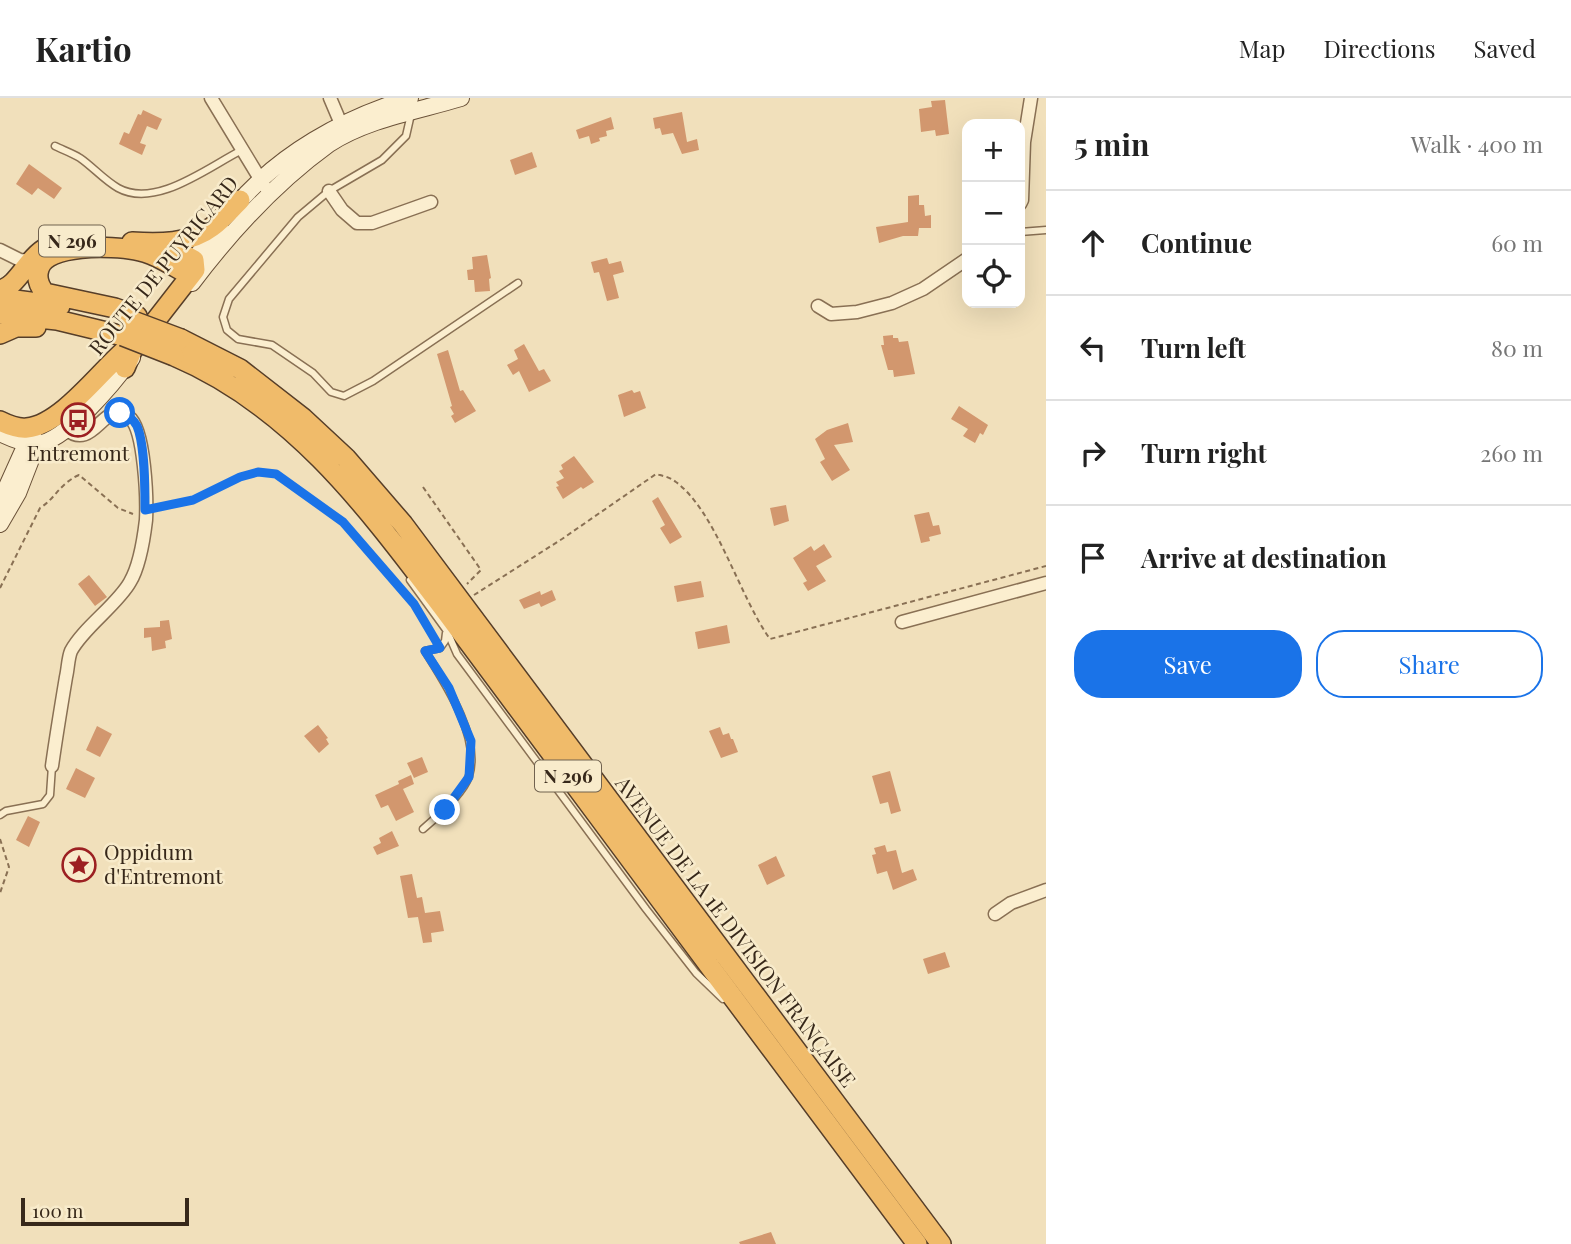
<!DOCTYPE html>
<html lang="en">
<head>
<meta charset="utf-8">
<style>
	body { margin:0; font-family:"Playfair Display",serif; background:#f2f2f2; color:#222 }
	.controls { position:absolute; right:21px; top:21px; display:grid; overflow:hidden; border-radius:14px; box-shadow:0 7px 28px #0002 }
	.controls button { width:63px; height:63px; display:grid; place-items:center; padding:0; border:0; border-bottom:2px solid #e0e0e0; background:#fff; color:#222; font:35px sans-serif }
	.scale { position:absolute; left:21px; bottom:18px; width:168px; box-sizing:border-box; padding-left:7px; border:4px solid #37281a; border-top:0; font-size:19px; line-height:24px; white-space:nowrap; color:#37281a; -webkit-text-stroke:5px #f8ebcb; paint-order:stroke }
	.stop { position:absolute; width:21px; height:21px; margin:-16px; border:5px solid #1a73e8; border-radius:50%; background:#fff }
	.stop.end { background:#1a73e8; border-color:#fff; box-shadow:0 2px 7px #0008 }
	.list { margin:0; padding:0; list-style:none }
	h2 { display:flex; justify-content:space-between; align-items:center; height:91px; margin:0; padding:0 28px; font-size:30px }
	h2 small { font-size:23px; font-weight:400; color:#767676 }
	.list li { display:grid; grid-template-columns:46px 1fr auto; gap:21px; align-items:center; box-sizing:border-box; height:105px; padding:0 28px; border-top:2px solid #e0e0e0 }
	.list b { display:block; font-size:26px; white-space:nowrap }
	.list em { font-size:23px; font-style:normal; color:#767676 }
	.actions { display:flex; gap:14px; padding:21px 28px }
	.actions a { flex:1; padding:16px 0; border:2px solid #1a73e8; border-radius:28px; text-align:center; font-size:24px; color:#1a73e8 }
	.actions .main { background:#1a73e8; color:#fff }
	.icon { flex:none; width:38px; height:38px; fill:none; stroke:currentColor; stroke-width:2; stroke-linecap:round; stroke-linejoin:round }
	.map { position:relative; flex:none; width:1046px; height:1146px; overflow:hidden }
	header { display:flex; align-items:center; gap:42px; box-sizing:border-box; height:98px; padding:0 35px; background:#fff; border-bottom:2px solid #e0e0e0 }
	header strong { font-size:33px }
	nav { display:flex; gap:38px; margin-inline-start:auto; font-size:24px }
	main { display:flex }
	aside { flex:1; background:#fff }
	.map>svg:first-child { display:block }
</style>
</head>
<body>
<header>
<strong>Kartio</strong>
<nav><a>Map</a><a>Directions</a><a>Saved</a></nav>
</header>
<main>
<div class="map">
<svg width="1046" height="1146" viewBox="0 0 1046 1146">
	<rect width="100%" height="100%" fill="#f1e0bb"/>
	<path fill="#d2976e" d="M945 2 949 36 936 38 935 32 921 34 919 11 932 9 931 3Z
		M143 12 162 21 157 32 147 28 140 45 146 47 142 57 119 46 124 34 129 36 138 16 141 17Z
		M682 14 687 44 697 41 699 52 682 56 673 35 662 37 660 30 655 31 653 20Z
		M611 19 614 31 606 33 607 38 599 40 600 43 591 46 589 38 579 41 576 32Z
		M532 54 537 69 515 77 510 62Z
		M29 66 62 90 54 101 38 90 32 97 16 86Z
		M919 97V107H924L925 118 931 117V130H919L918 138H903L879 145 876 129 908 124V98Z
		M487 157 491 180 489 181 490 193 475 194 474 182H468L467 172 473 171 472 159Z
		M607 160 609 166 621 163 624 174 613 177 619 200 607 203 599 174 594 175 591 164Z
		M893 237V240H898L899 244 908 243 915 276 894 279 893 272H888L881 247H884L883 238Z
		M524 246 539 273 544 271 551 283 529 294 519 273 513 277 507 267 518 261 514 252Z
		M448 252 460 293 463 292 476 313 455 325 451 318 454 316 450 309 452 308 437 256Z
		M632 292 634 295 640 293 646 310 624 319 618 297Z
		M959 308 988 327 983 337 980 335 975 345 963 338 968 331 951 321Z
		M848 325 853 344 834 347 850 372 832 383 820 364 825 361 815 341 827 332Z
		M574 358 594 384 583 391 581 389 563 401 556 389 559 388 556 384 564 380 559 373 563 371 561 367Z
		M658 399 682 439 670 446 660 430 665 427 652 403Z
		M786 407 789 423 774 428 770 410Z
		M929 414 933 428 939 427 941 436 929 439 930 443 921 445 914 417Z
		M824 446 832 459 816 468 826 483 808 493 803 485 807 483 793 460 811 448 814 453Z
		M89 477 107 499 95 508 78 486Z
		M701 483 704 499 677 504 674 488Z
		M552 492 556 502 541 509 539 505 524 511 519 502 540 493 541 497Z
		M169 522 172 541 165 543 166 550 152 553 151 539 144 540V530L160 529V523Z
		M727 527 730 545 698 551 695 534Z
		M318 627 328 640 326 641 329 646 319 655 304 638Z
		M97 628 112 636 100 659 86 652Z
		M720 629 723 637 729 635 731 641H733L738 654 721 660 709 633Z
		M422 659 428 674 414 680 407 665Z
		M76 670 95 680 85 700 66 691Z
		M890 673 901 713 891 716 888 704 880 706 872 678Z
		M411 677 414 686 403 691 414 714 396 723 388 707 381 710 375 697 399 686 398 683Z
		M28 718 40 724 29 749 16 742Z
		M392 733 399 748 377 757 373 749 381 745 379 740Z
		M885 747 887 754 896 752 902 775 913 771 917 782 893 792 887 773 877 776 872 757 876 756 874 750Z
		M776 758 785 778 767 787 758 767Z
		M412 776 417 800 422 799 425 815 440 813 444 833 431 835 432 844 423 845 418 819 408 820 400 778Z
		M945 854 950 869 928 876 923 861Z
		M771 1134 776 1146H740L739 1144Z"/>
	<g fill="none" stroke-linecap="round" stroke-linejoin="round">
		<defs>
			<path id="service" d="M411 16 406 38 382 62 329 93 298 119 229 201 223 219 227 232 238 241 272 247 313 275 331 294 344 298 373 283 518 185
				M55 48C63 52 72 55 80 60 93 69 104 82 118 90 156 111 208 69 242 52
				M1020 134 1046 132
				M410 482 447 533 457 556 646 811 696 875 723 901
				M0 717 6 713 43 706 50 697 52 668
				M423 731C437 719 463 696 469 678 481 639 445 585 425 553L440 550 445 543 446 535"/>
			<path id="minor" d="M211 0 265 89
				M330 0 344 33
				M329 93 342 112 357 125H372L431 104
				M1020 106 1022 102 1024 44 1031 0
				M0 152 20 162 35 163
				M818 208 831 216 857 214 892 205 923 191 967 161
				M902 524 1046 485
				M52 668C56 639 61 609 66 579 68 571 68 560 71 553 83 530 118 506 130 484 139 469 144 439 146 422 147 402 145 331 129 319 104 299 94 355 66 331
				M995 816 1011 805 1046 792"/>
			<path id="secondary" d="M234 110C278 56 344 20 410 0
				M187 171 220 127
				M192 185C232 132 275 85 329 46 367 21 418 13 461 0
				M0 335C10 340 25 346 36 346 65 345 116 282 132 260
				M0 404 27 344 33 337
				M0 426 18 395 37 346"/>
			<path id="trunk" d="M132 144C158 146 190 146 212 129 222 122 231 111 240 102
				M0 192C18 188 26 162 44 151
				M0 200 60 208
				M0 216 57 222 123 238
				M137 218 115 210 45 195C39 188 36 180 39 171 46 145 113 148 135 152 153 155 168 165 184 174
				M0 236 16 229H36
				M181 241 240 271 303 320 346 360 403 426 941 1146
				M174 258C294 309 368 411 444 511 496 580 547 649 598 718 704 861 810 1003 917 1146
				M125 270 132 253 195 172 194 162 163 145
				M0 323C8 327 18 331 27 330 60 327 98 276 123 254"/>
		</defs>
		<use href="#service" stroke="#897054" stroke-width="9"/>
		<use href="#minor" stroke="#897054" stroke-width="15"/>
		<use href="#secondary" stroke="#6a5138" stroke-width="18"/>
		<use href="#trunk" stroke="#563e29" stroke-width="22"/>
		<path stroke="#897054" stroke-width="2" stroke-dasharray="5 3.5" stroke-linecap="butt" d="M423 389 481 472 467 486
			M159 409 193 402 240 379 258 374 276 376 343 424 414 506 434 540
			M0 490 40 410C56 400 59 386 79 377L118 410 133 416
			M474 497 562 441 656 376C663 378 670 379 676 384 717 415 739 498 770 541L1046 468
			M0 741 9 769 0 795"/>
		<use href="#service" stroke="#fbeecf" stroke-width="6"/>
		<use href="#minor" stroke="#fbeecf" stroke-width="12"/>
		<use href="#secondary" stroke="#fbeecf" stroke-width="16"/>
		<use href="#trunk" stroke="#f0bb6a" stroke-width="19"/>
		<defs>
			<path id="trunk-bridge" d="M133 223 181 241
				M123 238 174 258"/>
		</defs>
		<use href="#trunk-bridge" stroke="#563e29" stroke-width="22" stroke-linecap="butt"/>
		<use href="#trunk-bridge" stroke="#f0bb6a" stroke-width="19"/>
	</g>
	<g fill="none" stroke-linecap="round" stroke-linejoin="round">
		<path stroke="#1a73e8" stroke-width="9" d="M120 315C127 317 133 320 137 328 145 347 145 390 145 412L193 402 240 379 258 374 276 376 343 424 414 506 440 550 425 553 449 590 471 643 469 679 445 712"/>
	</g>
	<defs>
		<symbol id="bus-ring" viewBox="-11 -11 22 22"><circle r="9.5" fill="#f8ebcb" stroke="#9c2022" stroke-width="1.5"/><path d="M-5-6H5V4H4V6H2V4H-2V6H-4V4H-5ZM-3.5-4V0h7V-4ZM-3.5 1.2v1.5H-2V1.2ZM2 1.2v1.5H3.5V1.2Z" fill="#9c2022"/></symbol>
		<symbol id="sight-ring" viewBox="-11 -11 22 22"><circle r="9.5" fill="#f8ebcb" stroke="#9c2022" stroke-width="1.5"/><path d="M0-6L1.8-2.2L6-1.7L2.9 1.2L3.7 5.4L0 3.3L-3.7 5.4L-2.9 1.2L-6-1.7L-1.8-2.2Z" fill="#9c2022"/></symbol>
	</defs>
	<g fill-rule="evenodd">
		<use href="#bus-ring" x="59" y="303" width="38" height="38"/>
		<use href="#sight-ring" x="60" y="748" width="38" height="38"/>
	</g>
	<g text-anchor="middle" stroke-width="5" stroke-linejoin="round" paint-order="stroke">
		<g fill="#f8ebcb" stroke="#71624f" stroke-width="2">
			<rect x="39" y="127.5" width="66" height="31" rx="5"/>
			<rect x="535" y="662.5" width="66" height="31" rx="5"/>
		</g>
		<g font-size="19" font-weight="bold" fill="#37281a">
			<text x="72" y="150">N 296</text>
			<text x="568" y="685">N 296</text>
		</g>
		<g font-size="21" fill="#37281a" stroke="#f8ebcb">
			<text transform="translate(164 168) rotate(-51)" y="7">ROUTE DE PUYRICARD</text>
			<text transform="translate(735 834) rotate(53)" y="7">AVENUE DE LA 1E DIVISION FRANÇAISE</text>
		</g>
		<g font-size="21" fill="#37281a" stroke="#f8ebcb">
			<text x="78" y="363">Entremont</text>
			<text x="104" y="762" text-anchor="start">Oppidum<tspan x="104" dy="24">d'Entremont</tspan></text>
		</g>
	</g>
</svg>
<div class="controls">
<button>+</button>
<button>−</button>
<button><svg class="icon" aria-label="locate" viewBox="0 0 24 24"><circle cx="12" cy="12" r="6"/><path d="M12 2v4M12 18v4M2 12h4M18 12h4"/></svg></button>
</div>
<div class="scale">100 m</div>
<div class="stop" style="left:120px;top:315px"></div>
<div class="stop end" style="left:445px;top:712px"></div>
</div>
<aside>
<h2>5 min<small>Walk · 400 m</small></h2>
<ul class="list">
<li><svg class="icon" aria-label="ahead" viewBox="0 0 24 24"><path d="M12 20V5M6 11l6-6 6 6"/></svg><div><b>Continue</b></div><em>60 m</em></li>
<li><svg class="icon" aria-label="left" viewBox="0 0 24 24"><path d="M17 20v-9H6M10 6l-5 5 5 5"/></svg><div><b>Turn left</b></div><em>80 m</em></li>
<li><svg class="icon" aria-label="right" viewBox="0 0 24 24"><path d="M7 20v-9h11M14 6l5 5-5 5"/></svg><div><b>Turn right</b></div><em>260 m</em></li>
<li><svg class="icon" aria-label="arrive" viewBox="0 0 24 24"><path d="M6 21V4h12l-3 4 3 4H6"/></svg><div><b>Arrive at destination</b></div></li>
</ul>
<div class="actions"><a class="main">Save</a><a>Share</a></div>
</aside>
</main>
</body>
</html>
